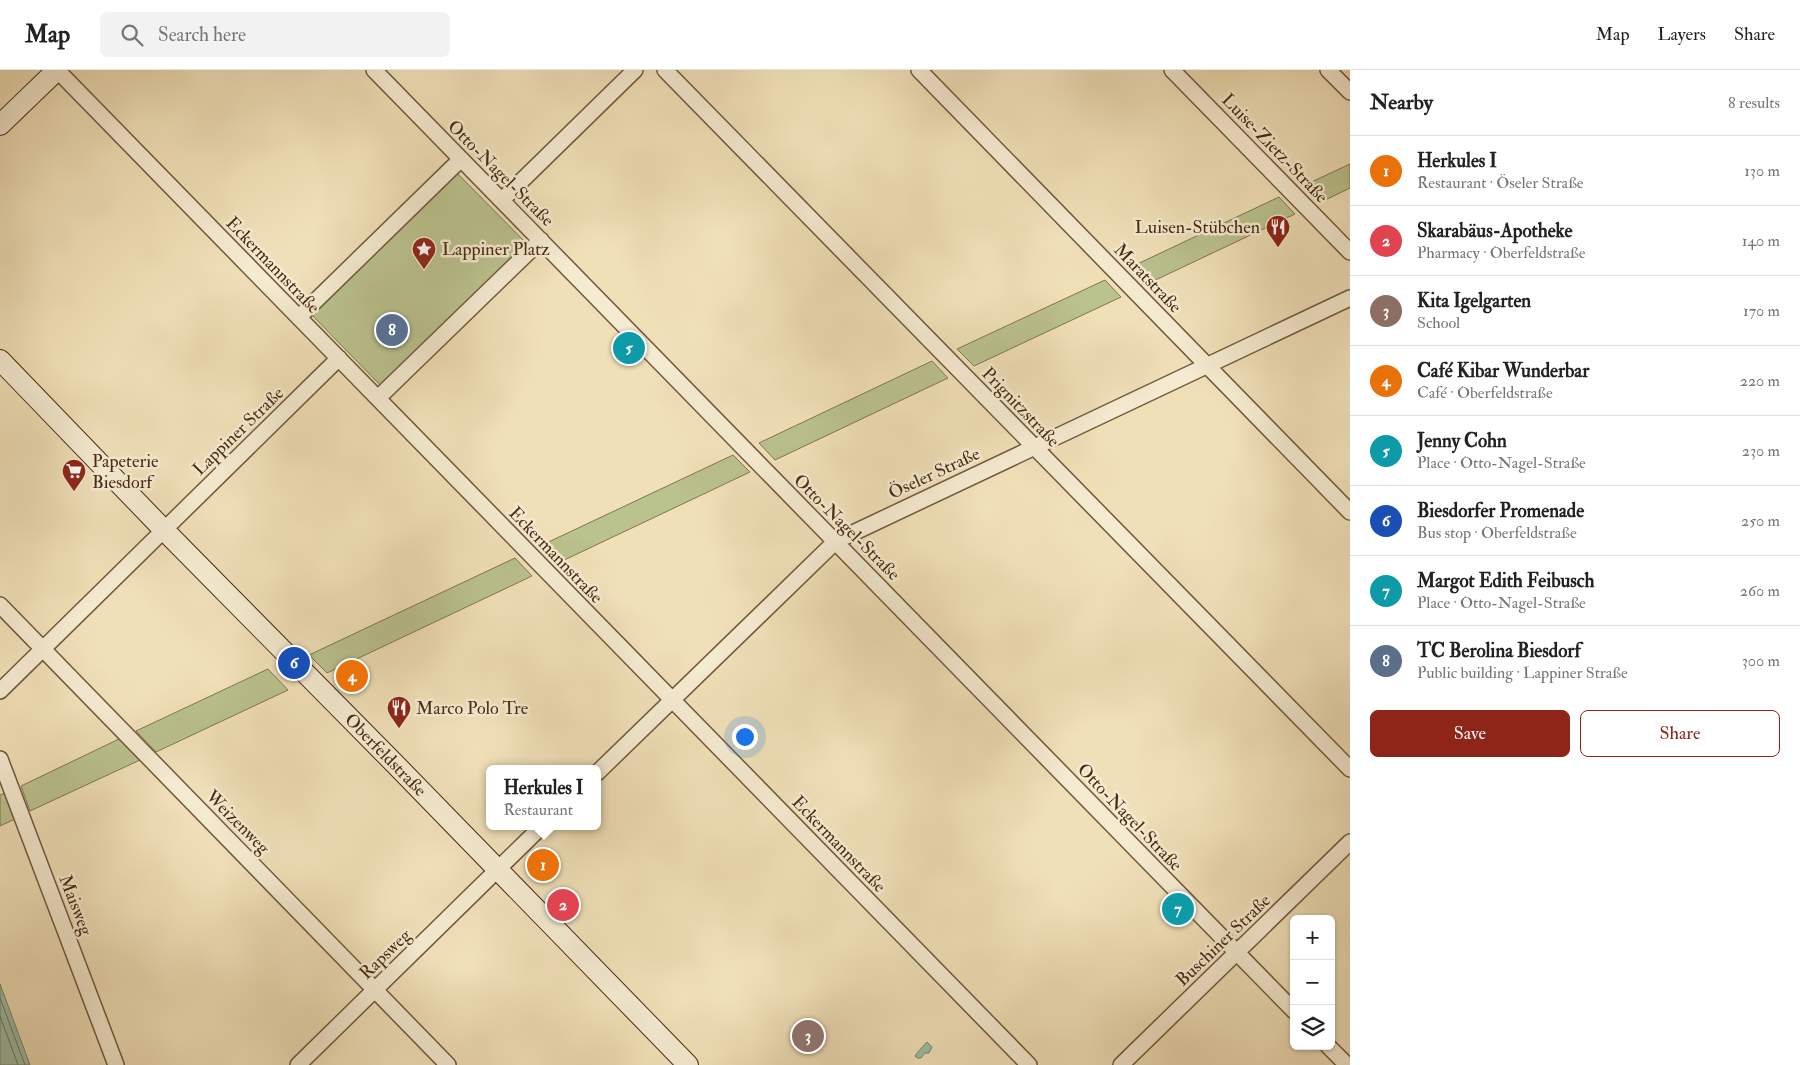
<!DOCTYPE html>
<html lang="en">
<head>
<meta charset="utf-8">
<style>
	body { margin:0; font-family:"IM FELL Double Pica",serif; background:#f2f2f2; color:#222 }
	.controls { position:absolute; right:15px; bottom:15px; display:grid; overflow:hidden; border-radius:8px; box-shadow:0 1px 4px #0004 }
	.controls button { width:45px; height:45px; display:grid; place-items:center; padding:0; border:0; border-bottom:1px solid #e0e0e0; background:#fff; color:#222; font:25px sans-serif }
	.you { position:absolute; left:744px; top:666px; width:18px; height:18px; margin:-12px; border:4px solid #fff; border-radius:50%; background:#1a73e8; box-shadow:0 0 0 8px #1a73e833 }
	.badge { display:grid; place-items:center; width:32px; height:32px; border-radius:50%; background:#8f2418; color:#fff; font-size:16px; font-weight:700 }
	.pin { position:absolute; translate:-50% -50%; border:2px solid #fff; box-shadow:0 1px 5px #0006 }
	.popup { position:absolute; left:486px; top:695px; width:115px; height:65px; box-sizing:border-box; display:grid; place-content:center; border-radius:8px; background:#fff; filter:drop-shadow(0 1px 4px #0005); font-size:16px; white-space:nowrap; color:#767676 }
	.popup b { font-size:19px; color:#222 }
	.popup::after { content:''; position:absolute; left:50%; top:100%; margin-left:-10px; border:10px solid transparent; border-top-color:#fff }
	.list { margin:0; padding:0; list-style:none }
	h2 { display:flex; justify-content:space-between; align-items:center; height:65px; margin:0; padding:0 20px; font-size:21px }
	h2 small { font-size:16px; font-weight:400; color:#767676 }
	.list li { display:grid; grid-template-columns:32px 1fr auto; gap:15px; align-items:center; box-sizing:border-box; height:70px; padding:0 20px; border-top:1px solid #e0e0e0 }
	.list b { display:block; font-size:19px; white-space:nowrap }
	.list p { margin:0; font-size:16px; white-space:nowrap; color:#767676 }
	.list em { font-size:16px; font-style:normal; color:#767676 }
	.actions { display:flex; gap:10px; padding:15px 20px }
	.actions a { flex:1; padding:11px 0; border:1px solid #8f2418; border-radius:8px; text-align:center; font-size:18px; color:#8f2418 }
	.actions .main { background:#8f2418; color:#fff }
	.icon { flex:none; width:28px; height:28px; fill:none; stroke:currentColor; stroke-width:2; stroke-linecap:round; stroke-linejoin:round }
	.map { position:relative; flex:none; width:1350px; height:995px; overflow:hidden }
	header { display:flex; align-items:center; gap:30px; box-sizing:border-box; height:70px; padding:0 25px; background:#fff; border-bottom:1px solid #e0e0e0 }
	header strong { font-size:24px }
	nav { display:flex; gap:28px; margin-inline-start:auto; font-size:18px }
	.search { width:350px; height:45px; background:#f2f2f2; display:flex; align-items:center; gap:12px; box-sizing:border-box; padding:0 18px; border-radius:8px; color:#767676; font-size:19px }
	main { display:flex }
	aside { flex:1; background:#fff }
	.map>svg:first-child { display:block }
</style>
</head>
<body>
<header>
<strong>Map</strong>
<div class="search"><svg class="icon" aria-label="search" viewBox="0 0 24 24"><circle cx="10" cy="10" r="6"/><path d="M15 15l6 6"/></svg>Search here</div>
<nav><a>Map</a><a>Layers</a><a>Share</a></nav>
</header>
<main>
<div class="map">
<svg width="1350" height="995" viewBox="0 0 1350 995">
	<rect width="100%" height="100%" fill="#f0e0b8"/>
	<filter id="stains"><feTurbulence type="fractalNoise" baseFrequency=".004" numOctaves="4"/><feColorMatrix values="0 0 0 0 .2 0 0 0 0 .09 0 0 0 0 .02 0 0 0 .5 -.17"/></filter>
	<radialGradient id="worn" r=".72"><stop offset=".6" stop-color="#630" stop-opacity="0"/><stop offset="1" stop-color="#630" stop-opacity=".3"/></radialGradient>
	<path fill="#bac28e" stroke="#817650" d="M1350 94V118L1321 132 1305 115Z
		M455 101 530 177 383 318 310 243Z
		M1279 127 1295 144 1147 214 1131 197Z
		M1105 210 1121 227 974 296 957 279Z
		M932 291 948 308 775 390 759 373Z
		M733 385 750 402 558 493 540 476Z
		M515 488 532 506 327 603 309 585Z
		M268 599 288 620 156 682 136 661Z
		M119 669 140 690 30 741 21 716Z
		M5 723 15 749 0 756V725Z"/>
	<path fill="#9bbea8" stroke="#7a836c" d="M0 914 30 995H0Z
		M927 972 932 977 929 983H925L921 988H917L915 986 917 983Z"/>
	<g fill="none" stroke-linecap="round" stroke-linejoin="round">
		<path stroke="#72745e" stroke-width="1" d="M0 928 25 995
			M0 946 18 995"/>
		<defs>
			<path id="street" d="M57 0 1029 995
				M374 0 1294 941
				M665 0 1350 699
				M919 0 1350 442
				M1172 0 1350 182
				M1328 0 1350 22
				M502 130 635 0
				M299 247 461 89
				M378 328 541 170
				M0 535 448 995
				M0 621 339 288
				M0 689 116 995
				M597 703 836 471 1350 228
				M1328 976 1347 995
				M298 995 542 756
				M1121 995 1350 772"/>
			<g id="secondary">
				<path d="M0 55 57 0"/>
				<path id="s1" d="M0 290 164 460 395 694 688 995"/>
			</g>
		</defs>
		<use href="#street" stroke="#72583c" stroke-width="18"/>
		<use href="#secondary" stroke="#482b13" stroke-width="22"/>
		<use href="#street" stroke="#f5ebd1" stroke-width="15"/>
		<use href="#secondary" stroke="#f5ebd1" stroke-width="20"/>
	</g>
	<defs>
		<symbol id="restaurant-pin" viewBox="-11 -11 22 30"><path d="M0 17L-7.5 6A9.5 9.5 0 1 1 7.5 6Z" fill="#8f2418" stroke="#f5ebd1"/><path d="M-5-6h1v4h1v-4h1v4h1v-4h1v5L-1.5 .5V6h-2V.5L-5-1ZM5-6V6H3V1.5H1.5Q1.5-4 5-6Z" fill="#fff"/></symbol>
		<symbol id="sight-pin" viewBox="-11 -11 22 30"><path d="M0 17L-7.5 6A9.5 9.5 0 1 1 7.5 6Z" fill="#8f2418" stroke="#f5ebd1"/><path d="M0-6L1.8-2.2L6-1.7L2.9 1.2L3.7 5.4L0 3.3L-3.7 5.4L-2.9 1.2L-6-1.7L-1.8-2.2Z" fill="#fff"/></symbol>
		<symbol id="supermarket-pin" viewBox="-11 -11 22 30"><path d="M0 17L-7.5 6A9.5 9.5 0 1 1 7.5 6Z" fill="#8f2418" stroke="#f5ebd1"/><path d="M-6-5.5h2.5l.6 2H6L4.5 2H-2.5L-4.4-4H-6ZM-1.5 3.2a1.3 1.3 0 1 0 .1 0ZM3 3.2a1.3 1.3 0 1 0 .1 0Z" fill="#fff"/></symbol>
	</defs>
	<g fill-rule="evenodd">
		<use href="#restaurant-pin" x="1264" y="143" width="28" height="38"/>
		<use href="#sight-pin" x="410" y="165" width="28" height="38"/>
		<use href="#supermarket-pin" x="60" y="387" width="28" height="38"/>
		<use href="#restaurant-pin" x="385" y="624" width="28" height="38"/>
	</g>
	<g text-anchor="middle" stroke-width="5" stroke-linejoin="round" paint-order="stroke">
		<g font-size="18" fill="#482b13" stroke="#f5ebd1">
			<text transform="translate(1275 78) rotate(46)" y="6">Luise-Zietz-Straße</text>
			<text transform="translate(501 103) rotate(45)" y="6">Otto-Nagel-Straße</text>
			<text transform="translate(273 195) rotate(46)" y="6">Eckermannstraße</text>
			<text transform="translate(1148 208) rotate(46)" y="6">Maratstraße</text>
			<text transform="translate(1021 337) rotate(46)" y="6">Prignitzstraße</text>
			<text transform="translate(238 361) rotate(-44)" y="6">Lappiner Straße</text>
			<text transform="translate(934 403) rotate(-25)" y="6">Öseler Straße</text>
			<text transform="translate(847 457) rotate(45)" y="6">Otto-Nagel-Straße</text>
			<text transform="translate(556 485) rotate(46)" y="6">Eckermannstraße</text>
			<text dy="6" stroke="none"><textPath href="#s1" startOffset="552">Oberfeldstraße</textPath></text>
			<text transform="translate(1130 747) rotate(46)" y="6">Otto-Nagel-Straße</text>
			<text transform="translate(238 752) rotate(45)" y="6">Weizenweg</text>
			<text transform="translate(839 774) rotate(46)" y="6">Eckermannstraße</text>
			<text transform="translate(76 835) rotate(69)" y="6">Maisweg</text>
			<text transform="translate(1223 870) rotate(-44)" y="6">Buschiner Straße</text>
			<text transform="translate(385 884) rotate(-44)" y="6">Rapsweg</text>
		</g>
		<g font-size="18" fill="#482b13" stroke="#f5ebd1" text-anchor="start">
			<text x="1260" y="163" text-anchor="end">Luisen-Stübchen</text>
			<text x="442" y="185">Lappiner Platz</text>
			<text x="92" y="397">Papeterie<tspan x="92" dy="21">Biesdorf</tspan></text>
			<text x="416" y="644">Marco Polo Tre</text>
		</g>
	</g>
	<rect width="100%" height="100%" filter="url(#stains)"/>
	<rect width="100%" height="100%" fill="url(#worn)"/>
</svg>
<div class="controls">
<button>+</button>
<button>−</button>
<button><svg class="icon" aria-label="layers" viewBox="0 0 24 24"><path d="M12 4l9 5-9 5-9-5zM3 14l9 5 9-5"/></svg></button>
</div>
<div class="you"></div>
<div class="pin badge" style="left:543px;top:795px;background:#e8710a">1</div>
<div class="popup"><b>Herkules I</b>Restaurant</div>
<div class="pin badge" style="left:563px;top:835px;background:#e0444e">2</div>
<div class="pin badge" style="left:808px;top:966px;background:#8d6e63">3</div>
<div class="pin badge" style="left:352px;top:606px;background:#e8710a">4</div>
<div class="pin badge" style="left:629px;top:278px;background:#0f9aa8">5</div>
<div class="pin badge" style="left:294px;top:593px;background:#1a4fb4">6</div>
<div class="pin badge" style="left:1178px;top:839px;background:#0f9aa8">7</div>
<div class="pin badge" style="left:392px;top:260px;background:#5c6f8a">8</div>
</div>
<aside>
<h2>Nearby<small>8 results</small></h2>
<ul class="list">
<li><span class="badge" style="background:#e8710a">1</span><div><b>Herkules I</b><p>Restaurant · Öseler Straße</p></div><em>130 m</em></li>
<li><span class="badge" style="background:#e0444e">2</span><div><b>Skarabäus-Apotheke</b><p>Pharmacy · Oberfeldstraße</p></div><em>140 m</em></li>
<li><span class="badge" style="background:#8d6e63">3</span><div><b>Kita Igelgarten</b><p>School</p></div><em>170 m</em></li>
<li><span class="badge" style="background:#e8710a">4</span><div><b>Café Kibar Wunderbar</b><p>Café · Oberfeldstraße</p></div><em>220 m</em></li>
<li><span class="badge" style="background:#0f9aa8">5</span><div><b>Jenny Cohn</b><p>Place · Otto-Nagel-Straße</p></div><em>230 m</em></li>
<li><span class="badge" style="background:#1a4fb4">6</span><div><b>Biesdorfer Promenade</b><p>Bus stop · Oberfeldstraße</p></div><em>250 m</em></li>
<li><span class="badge" style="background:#0f9aa8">7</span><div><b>Margot Edith Feibusch</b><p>Place · Otto-Nagel-Straße</p></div><em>260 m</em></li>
<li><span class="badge" style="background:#5c6f8a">8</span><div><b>TC Berolina Biesdorf</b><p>Public building · Lappiner Straße</p></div><em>300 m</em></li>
</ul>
<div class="actions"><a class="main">Save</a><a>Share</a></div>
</aside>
</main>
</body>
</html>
